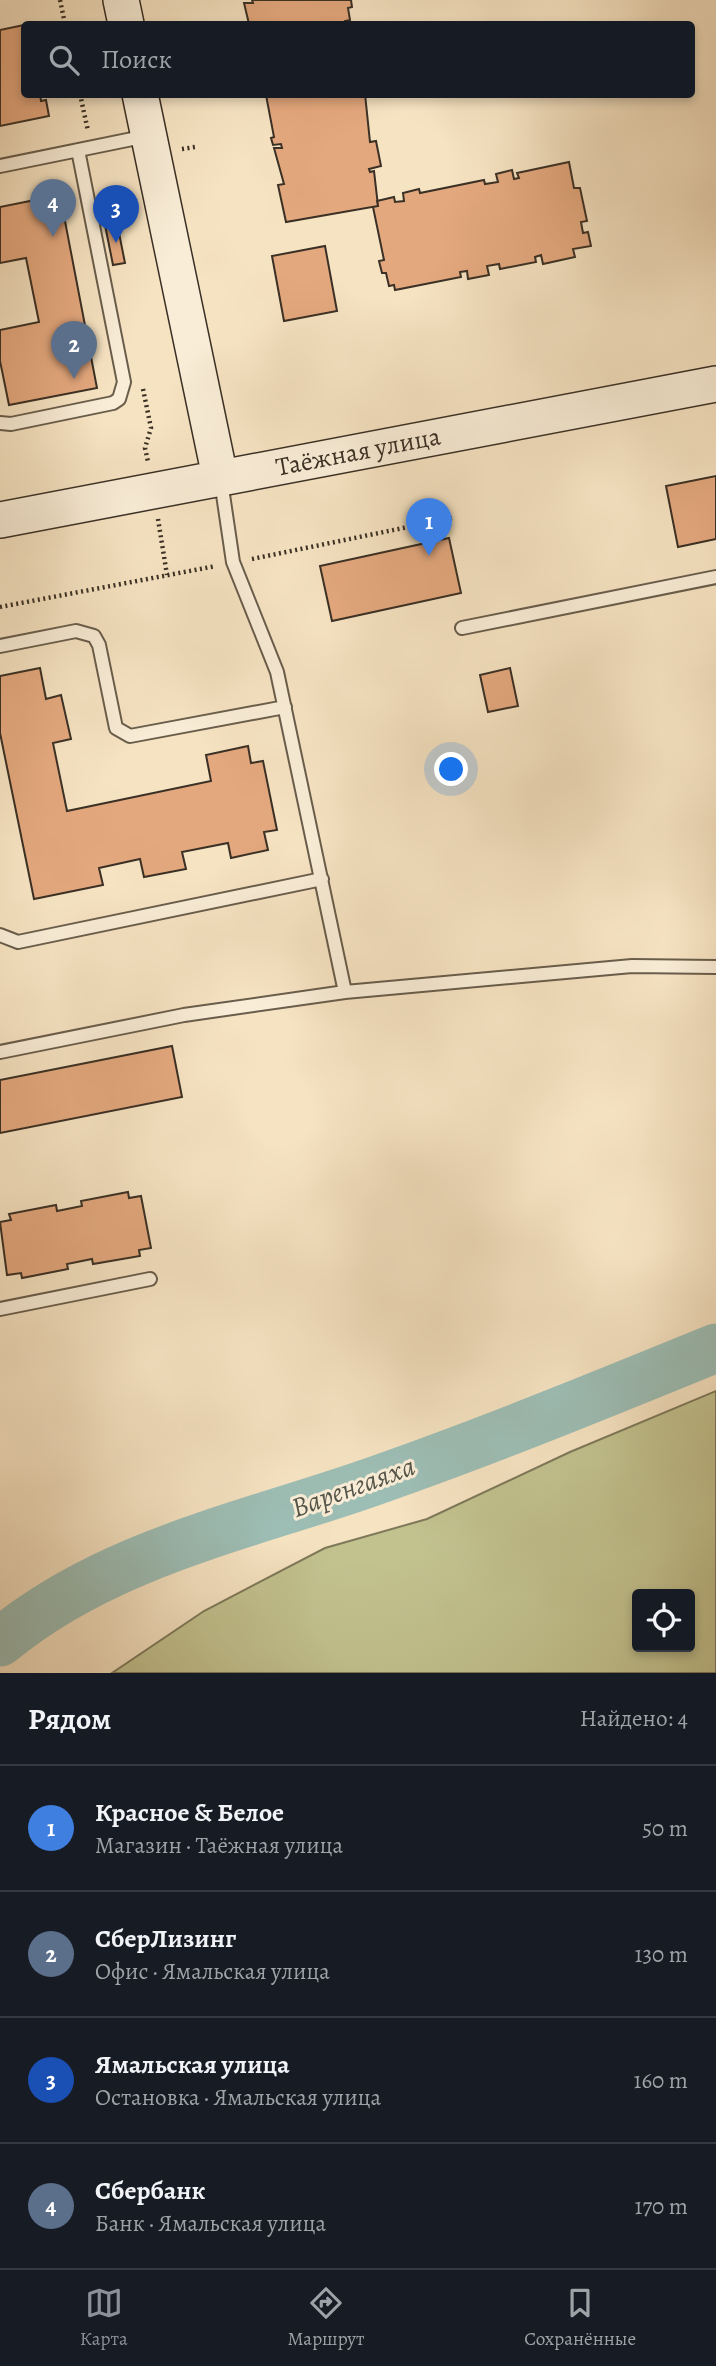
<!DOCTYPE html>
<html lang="ru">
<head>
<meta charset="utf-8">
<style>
	body { margin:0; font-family:Alegreya,serif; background:#242831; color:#f1f3f6 }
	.controls { position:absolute; right:21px; bottom:21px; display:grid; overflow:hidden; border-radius:7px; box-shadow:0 4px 10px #0003 }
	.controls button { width:63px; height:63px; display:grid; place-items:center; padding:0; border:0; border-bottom:2px solid #363941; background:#171b24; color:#f1f3f6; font:35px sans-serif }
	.you { position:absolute; left:452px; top:770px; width:24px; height:24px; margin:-18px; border:5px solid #fff; border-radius:50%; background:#1a73e8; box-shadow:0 0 0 10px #1a73e833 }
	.badge { display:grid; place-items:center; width:46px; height:46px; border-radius:50%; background:#8c9099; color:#fff; font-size:23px; font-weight:700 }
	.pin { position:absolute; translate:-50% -58px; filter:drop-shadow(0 2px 4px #0008) }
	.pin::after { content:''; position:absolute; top:37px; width:24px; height:21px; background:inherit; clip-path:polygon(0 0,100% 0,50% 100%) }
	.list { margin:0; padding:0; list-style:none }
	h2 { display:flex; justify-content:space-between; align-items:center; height:91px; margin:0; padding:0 28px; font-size:30px }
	h2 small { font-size:23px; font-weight:400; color:#9ea1a6 }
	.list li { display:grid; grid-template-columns:46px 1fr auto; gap:21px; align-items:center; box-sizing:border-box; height:126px; padding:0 28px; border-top:2px solid #363941 }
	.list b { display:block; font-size:26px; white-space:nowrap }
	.list p { margin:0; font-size:23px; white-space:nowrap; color:#9ea1a6 }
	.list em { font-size:23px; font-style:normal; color:#9ea1a6 }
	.icon { flex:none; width:38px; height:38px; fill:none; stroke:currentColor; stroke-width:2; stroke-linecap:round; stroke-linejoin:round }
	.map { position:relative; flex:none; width:716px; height:1673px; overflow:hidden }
	.search { position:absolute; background:#171b24; box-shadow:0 4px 10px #0003; left:21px; right:21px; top:21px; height:77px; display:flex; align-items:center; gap:18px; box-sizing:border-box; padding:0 24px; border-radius:7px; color:#9ea1a6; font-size:26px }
	.sheet { height:595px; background:#171b24 }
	nav { display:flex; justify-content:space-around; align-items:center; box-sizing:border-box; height:98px; border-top:2px solid #363941; background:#171b24; font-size:19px; color:#9ea1a6 }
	nav a { display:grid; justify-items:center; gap:4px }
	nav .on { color:#8c9099 }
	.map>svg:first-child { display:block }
</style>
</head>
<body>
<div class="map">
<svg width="716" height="1673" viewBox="0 0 716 1673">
	<rect width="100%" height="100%" fill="#f6e3c2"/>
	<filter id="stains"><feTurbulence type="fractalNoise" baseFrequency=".00286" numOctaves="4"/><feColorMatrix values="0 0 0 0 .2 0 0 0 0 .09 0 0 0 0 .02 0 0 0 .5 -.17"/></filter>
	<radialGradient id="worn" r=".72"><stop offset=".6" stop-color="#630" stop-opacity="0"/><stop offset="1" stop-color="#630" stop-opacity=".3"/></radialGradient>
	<path fill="#c2c28f" stroke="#7e795a" stroke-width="2" fill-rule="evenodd" d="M716 1391V1673H112L204 1611 325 1548 427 1519 570 1452ZM637 1594H690V1647H637Z"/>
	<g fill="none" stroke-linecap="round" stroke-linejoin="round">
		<path stroke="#9dbeb5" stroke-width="49" d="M0 1642C101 1558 232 1529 354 1488 476 1446 596 1397 716 1348"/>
	</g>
	<path fill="#e4a87e" stroke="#3a3025" stroke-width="2" d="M252 0H351L352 7 348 8 350 20 345 21V24H249L244 3H253Z
		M24 25V94H40L41 101 46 100 49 116 0 126V30Z
		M261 94H365L370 142 376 141 381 166 369 169 370 172 374 171 378 206 286 222 278 185 284 184 274 148H282L281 144 273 145 271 138 274 137 266 95Z
		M569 162 574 188H580L587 221 581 222 583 233 588 232 591 246 573 249 575 257 543 264 541 255 535 257 536 262 500 269 499 264 487 266 489 275 468 279 467 271 460 272 461 277 395 290 394 285 389 286 386 273H382L379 261 384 260 373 207 378 206 377 201 394 197 395 202 404 201 403 193 419 189 420 193 484 180 485 184 498 182 496 174 512 170 514 179 519 178 517 173Z
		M60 195 97 388 9 405 0 361V330L39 322 26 258 0 263V207Z
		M116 218 125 263 113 265 104 220Z
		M325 246 337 311 284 321 272 256Z
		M716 476V539L678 547 666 486Z
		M449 538 461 593 332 621 320 566Z
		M40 668 46 699 61 695 71 739 53 743 67 811 211 781 206 755 248 746 251 763 263 761 277 830 264 832 268 850 231 858 228 843 182 852 186 869 144 877 140 859 99 868 103 885 34 899 0 733V676Z
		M510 668 518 706 488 712 480 675Z
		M172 1046 182 1097 0 1133V1080Z
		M128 1192 129 1198 141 1196 151 1248 139 1250 140 1256 93 1264 92 1259 67 1264 68 1269 22 1278 21 1273 7 1275 0 1222 11 1220 9 1214 56 1205 57 1211 82 1206 81 1201Z"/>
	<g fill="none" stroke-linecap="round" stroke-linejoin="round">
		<defs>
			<path id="lane" d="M0 166 147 136
				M0 423 11 424 113 403 119 399 124 382 78 150
				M221 481 233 562 277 672 345 992 632 966 716 967
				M462 628 716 577
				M0 646 76 631 94 636 99 645 116 728 130 736 285 707
				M0 935 18 942 322 879
				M0 1052 184 1015 345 992
				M0 1309 150 1279"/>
			<path id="secondary" d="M121 0 126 24
				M140 94 220 477
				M0 520 716 384"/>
		</defs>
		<use href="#lane" stroke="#695d4c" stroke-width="16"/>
		<use href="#secondary" stroke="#3a3025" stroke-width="38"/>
		<path stroke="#3a3025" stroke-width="4.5" stroke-dasharray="2 3.5" stroke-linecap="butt" d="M60 0 65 24
			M80 94 88 131
			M182 149 195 147
			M143 389 151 428 145 448 148 462
			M158 519 167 575
			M252 559 452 518
			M0 607 216 566"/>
		<use href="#lane" stroke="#f9edd7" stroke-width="12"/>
		<use href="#secondary" stroke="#f9edd7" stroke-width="35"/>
	</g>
	<g text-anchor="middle" stroke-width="6" stroke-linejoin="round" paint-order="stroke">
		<g font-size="26" fill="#3a3025" stroke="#f9edd7">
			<text transform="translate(358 451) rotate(-11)" y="9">Таёжная улица</text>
		</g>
		<g font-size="28" font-style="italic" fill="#535449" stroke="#f9edd7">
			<text transform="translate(353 1486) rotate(-20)" y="10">Варенгаяха</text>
		</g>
	</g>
	<rect width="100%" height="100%" filter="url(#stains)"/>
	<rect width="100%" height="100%" fill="url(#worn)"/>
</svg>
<div class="controls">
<button><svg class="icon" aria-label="locate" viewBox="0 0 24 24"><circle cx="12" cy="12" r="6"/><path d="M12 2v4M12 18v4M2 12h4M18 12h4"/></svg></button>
</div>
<div class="you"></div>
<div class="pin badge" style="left:429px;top:556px;background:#3f7fe0">1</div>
<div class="pin badge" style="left:74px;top:379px;background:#5c6f8a">2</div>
<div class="pin badge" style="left:116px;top:243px;background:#1a4fb4">3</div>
<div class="pin badge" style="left:53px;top:237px;background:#5c6f8a">4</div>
<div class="search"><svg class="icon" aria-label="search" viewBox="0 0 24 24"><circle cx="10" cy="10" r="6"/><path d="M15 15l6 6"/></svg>Поиск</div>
</div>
<section class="sheet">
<h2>Рядом<small>Найдено: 4</small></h2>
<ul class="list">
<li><span class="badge" style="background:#3f7fe0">1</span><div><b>Красное &amp; Белое</b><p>Магазин · Таёжная улица</p></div><em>50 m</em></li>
<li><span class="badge" style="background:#5c6f8a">2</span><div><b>СберЛизинг</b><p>Офис · Ямальская улица</p></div><em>130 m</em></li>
<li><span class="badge" style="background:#1a4fb4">3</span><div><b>Ямальская улица</b><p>Остановка · Ямальская улица</p></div><em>160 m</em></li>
<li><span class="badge" style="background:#5c6f8a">4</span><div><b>Сбербанк</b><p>Банк · Ямальская улица</p></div><em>170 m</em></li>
</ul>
</section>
<nav>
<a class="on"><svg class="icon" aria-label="map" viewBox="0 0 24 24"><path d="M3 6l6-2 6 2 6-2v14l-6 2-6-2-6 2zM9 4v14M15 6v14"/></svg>Карта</a>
<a><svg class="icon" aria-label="directions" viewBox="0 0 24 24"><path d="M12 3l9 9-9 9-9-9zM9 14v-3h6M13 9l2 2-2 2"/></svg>Маршрут</a>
<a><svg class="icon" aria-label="saved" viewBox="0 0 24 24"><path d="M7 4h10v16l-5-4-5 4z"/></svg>Сохранённые</a>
</nav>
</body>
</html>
